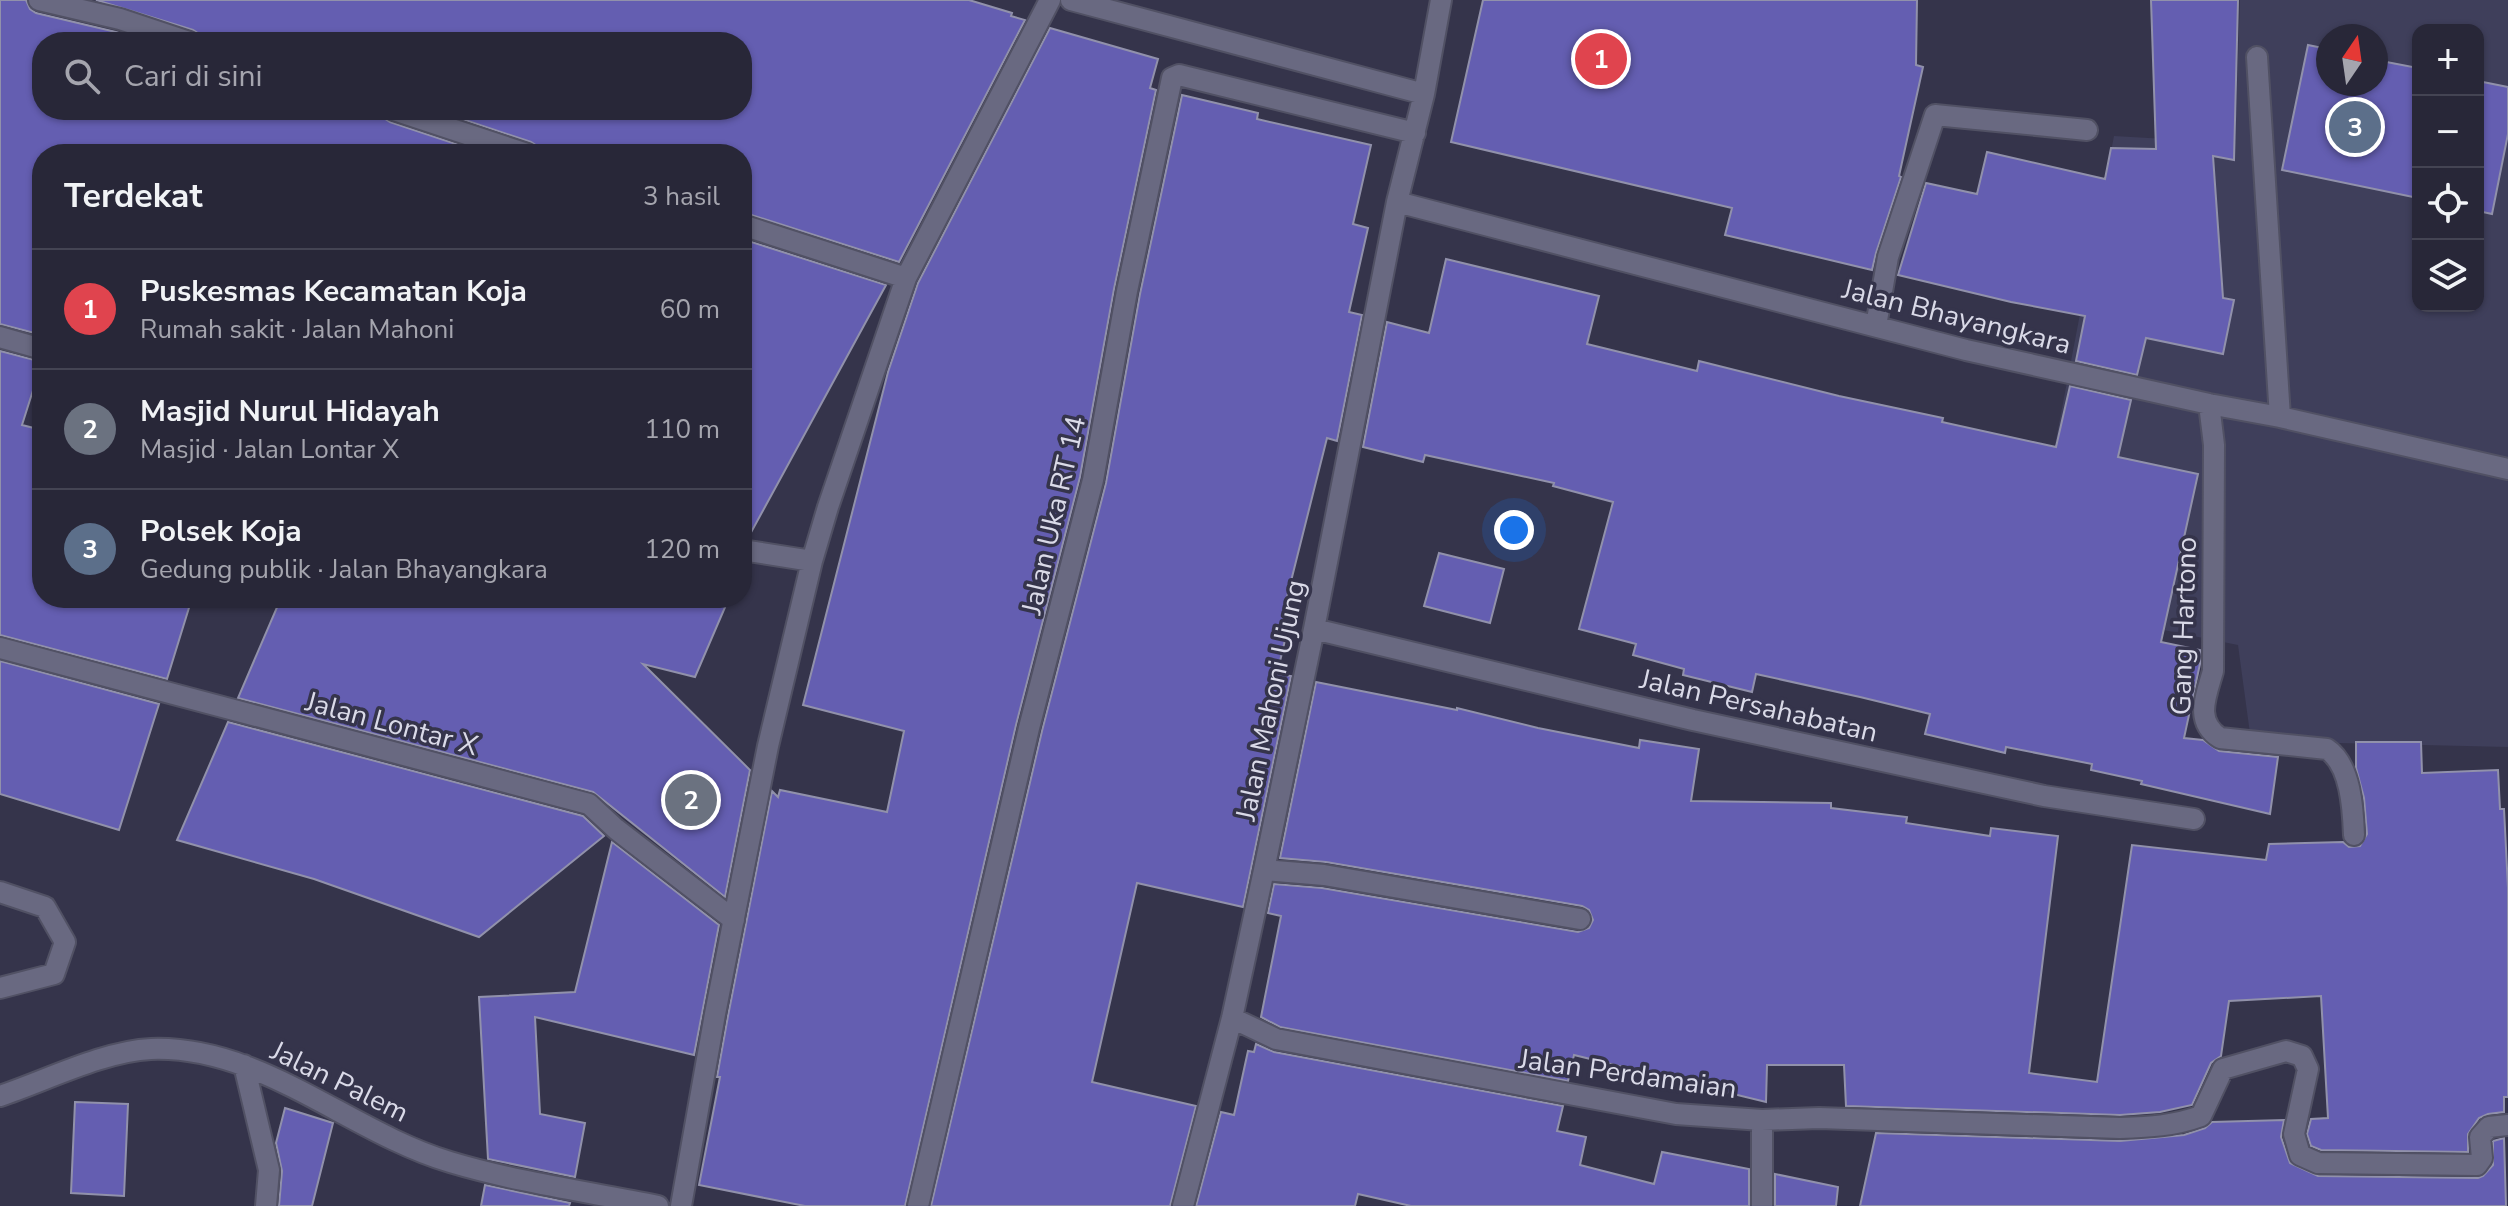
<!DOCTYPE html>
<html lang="id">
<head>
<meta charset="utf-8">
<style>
	body { margin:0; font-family:"Nunito Sans",sans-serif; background:#302f40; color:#f1f3f6 }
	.controls { position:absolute; right:24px; top:24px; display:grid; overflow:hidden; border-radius:16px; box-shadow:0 2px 6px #0004 }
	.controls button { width:72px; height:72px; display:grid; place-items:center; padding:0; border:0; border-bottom:2px solid #444453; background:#282738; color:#f1f3f6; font:40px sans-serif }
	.compass { position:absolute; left:2316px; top:24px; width:72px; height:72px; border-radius:50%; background:#282738; box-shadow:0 2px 6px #0004; rotate:13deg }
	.you { position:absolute; left:1514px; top:530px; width:28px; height:28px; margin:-20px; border:6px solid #fff; border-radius:50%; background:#1a73e8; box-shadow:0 0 0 12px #1a73e833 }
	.badge { display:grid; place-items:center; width:52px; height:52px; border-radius:50%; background:#ea580c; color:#fff; font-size:26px; font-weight:700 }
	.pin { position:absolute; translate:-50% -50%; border:4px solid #fff; box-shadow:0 2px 8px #0006 }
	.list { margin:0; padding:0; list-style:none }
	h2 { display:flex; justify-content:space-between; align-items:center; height:104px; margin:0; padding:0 32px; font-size:34px }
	h2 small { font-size:26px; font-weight:400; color:#a5a5ae }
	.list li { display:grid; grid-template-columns:52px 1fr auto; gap:24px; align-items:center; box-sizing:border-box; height:120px; padding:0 32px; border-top:2px solid #444453 }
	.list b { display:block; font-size:30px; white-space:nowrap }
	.list p { margin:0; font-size:26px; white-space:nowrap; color:#a5a5ae }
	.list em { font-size:26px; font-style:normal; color:#a5a5ae }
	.icon { flex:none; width:44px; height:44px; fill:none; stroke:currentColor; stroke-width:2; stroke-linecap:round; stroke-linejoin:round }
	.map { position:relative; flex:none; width:2508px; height:1206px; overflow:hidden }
	.search { position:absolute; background:#282738; box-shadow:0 2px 6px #0004; left:32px; top:32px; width:720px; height:88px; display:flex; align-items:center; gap:20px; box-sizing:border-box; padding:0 28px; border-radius:32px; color:#a5a5ae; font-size:30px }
	.panel { position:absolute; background:#282738; box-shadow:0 2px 6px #0004; left:32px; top:144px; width:720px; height:464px; border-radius:32px }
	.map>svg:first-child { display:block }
</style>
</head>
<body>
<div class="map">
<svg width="2508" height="1206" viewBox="0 0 2508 1206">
	<rect width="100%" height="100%" fill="#35344b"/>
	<path fill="#3f3f5b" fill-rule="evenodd" d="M2240 0H2508V747L2251 741 2238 645 2025 602 2114 136 2235 143ZM2418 30H2478V306H2418ZM2328 36H2376V84H2328Z"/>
	<path fill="#645eb1" stroke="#9191ab" stroke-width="2" d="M0 0H26L30 9 36 13 116 32 148 42H42V110H381L384 118 390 122 486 154H42V335L0 324Z
		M96 0H969L1012 13 1011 16 1025 20 899 262 742 212V154H540L537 146 531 142 435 110H742V42H202L199 34 193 30Z
		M1483 0H1917L1916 65 1923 67 1899 176 1901 177 1876 253 1872 270 1725 235 1732 208 1451 142Z
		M2151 0H2238L2234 160 2213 156 2223 298 2234 300 2223 354 2146 338 2137 375 2076 361 2085 316 2011 302 1898 275 1926 183 1977 194 1987 152 2105 179 2111 148 2156 149Z
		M1050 28 1158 59 1150 88 1156 90 1114 289 1080 477 1016 725 905 1206H805L699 1185 720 1077H717L728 1016 772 791 778 797 780 790 887 812 904 731 803 705 888 372 918 283Z
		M2308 45 2328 49V84H2376V60L2418 68V198L2282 170Z
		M2478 81 2508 87V134L2492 214 2478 211Z
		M1182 95 1258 113 1257 119 1371 145 1353 224 1368 228 1349 312 1362 315 1337 441 1327 438 1282 617 1290 619 1277 674 1291 676 1243 907 1137 883 1092 1082 1196 1106 1170 1206H931L1042 731 1106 483 1140 294Z
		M742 239 886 285 748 538 742 537Z
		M1446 259 1599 296 1587 344 1697 371 1699 361 1839 396 1943 418 1942 422 2056 447 2070 386 2131 400 2118 457 2198 474 2161 642 2200 650V664L2184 738 2203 740 2219 751 2278 757 2270 814 2141 784 2142 781 2091 770 2092 764 2006 747 2005 753 1925 734 1930 714 1860 697 1756 674 1752 692 1683 675 1684 669 1633 655 1636 644 1579 629 1613 502 1553 486 1554 483 1425 455 1423 462 1363 447 1387 322 1429 333Z
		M0 351 42 362 22 425 42 430V598H192L167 679 0 635Z
		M1439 553 1504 569 1490 623 1424 606Z
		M281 598H729L695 677 643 664 750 770 725 897 593 792 238 698Z
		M0 661 159 704 119 830 0 794Z
		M1316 682 1457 710V708L1538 728 1639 748 1640 740 1699 749 1691 801 1831 803V808L1907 817 1906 823 1990 836 1991 828 2058 836 2029 1073 2097 1082 2132 845 2266 860 2269 844 2343 842 2349 847 2360 846 2367 834 2364 798 2356 768V742H2421L2422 773 2498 770 2500 809H2504L2508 888V1097H2504V1112L2488 1114 2479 1118 2468 1134V1152L2321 1150 2311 1146 2307 1134 2311 1119 2328 1118 2321 996 2229 1001 2221 1056 2211 1063 2192 1105 2160 1112 2120 1115 1846 1106 1844 1065H1767L1766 1102 1574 1055 1568 1081 1280 1027 1261 1017 1281 916 1268 913 1274 884 1322 888 1578 932 1589 928 1593 920 1589 910 1582 906 1326 862 1280 858Z
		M228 722 583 816 604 836 479 937 314 879 177 840Z
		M612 842 719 925 694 1055 535 1017 540 1114 585 1123 575 1177 488 1159 479 997 575 992Z
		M1256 1044 1274 1052 1563 1106 1557 1131 1586 1137 1580 1165 1654 1184 1662 1152 1749 1169V1206H1411L1358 1194 1355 1206H1196L1221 1112 1234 1115 1248 1051 1254 1052Z
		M75 1102 128 1104 124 1196 71 1193Z
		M285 1108 333 1123 312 1206H279L282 1171 276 1143Z
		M2284 1120 2281 1137 2290 1163 2318 1176 2478 1178 2483 1176 2493 1165V1141L2504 1138 2506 1206H1860L1876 1133 2120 1141 2184 1135 2205 1128 2212 1122Z
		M1775 1174 1838 1187 1836 1206H1775Z
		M485 1185 570 1203 569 1206H481Z"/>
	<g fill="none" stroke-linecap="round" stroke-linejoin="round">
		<defs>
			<path id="minor" d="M39 0 120 19 189 42
				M1071 0 1424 94
				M2257 57 2280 417
				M394 110 527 154
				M1397 202 1966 350 2209 404 2280 417 2508 469
				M742 225 906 278
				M1876 326 1888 257 1935 115 2087 130
				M0 337 42 349
				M2209 404 2214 445 2213 671C2206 696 2194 721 2220 738L2327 749C2351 765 2353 809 2354 835
				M742 550 812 561
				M1314 629 1693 720 2044 796 2194 819
				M0 648 589 804 616 829 734 920
				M1264 870 1324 875 1580 919
				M0 892 45 907 65 942 54 974 0 988
				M1232 1018 1276 1039 1676 1114 1762 1120 1819 1118 2120 1128C2149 1127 2174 1126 2201 1116L2223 1069 2286 1051 2302 1056 2308 1069 2294 1134 2300 1155 2318 1163 2477 1165 2482 1158 2480 1137 2489 1127 2508 1125
				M244 1065 269 1170 266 1206
				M0 1096C45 1081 104 1051 151 1049 261 1045 349 1132 450 1162 516 1182 590 1192 658 1206
				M1762 1120V1206
				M681 1206 715 1014 768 746 812 561 828 507 906 278 1050 0
				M918 1206 1029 728 1093 480 1127 291 1172 78 1179 75 1415 133
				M1183 1206 1232 1018 1264 870 1314 629 1397 202 1424 94 1441 0"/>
		</defs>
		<use href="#minor" stroke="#515164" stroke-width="24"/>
		<use href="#minor" stroke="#696981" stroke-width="20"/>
	</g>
	<g text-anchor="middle" stroke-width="7" stroke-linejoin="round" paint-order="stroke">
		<g font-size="28" fill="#dadae8" stroke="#35344b">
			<text transform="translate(1957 316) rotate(14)" y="10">Jalan Bhayangkara</text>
			<text transform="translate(1053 515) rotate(-77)" y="10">Jalan Uka RT 14</text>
			<text transform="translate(2183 626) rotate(-88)" y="10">Gang Hartono</text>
			<text transform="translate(1270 700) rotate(-78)" y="10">Jalan Mahoni Ujung</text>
			<text transform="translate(1759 705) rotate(13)" y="10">Jalan Persahabatan</text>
			<text transform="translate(392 723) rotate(15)" y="10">Jalan Lontar X</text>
			<text transform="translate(1628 1073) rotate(8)" y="10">Jalan Perdamaian</text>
			<text transform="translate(340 1081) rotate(26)" y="10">Jalan Palem</text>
		</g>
	</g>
</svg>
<div class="controls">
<button>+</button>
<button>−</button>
<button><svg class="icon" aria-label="locate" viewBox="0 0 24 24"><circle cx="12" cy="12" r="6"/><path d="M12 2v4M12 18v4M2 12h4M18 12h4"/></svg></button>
<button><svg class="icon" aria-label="layers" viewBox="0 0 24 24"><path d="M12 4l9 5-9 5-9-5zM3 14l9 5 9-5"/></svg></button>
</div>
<svg class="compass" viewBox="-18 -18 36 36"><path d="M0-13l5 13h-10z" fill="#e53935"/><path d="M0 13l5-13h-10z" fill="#a5a5ae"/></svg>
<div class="you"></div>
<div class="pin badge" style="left:1601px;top:59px;background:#e0444e">1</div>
<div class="pin badge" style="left:691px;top:800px;background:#6b7280">2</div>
<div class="pin badge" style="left:2355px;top:127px;background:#5c6f8a">3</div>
<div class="search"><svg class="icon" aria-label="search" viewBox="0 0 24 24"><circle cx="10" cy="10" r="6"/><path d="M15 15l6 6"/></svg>Cari di sini</div>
<section class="panel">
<h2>Terdekat<small>3 hasil</small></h2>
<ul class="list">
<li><span class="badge" style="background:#e0444e">1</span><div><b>Puskesmas Kecamatan Koja</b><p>Rumah sakit · Jalan Mahoni</p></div><em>60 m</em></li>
<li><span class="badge" style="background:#6b7280">2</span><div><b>Masjid Nurul Hidayah</b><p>Masjid · Jalan Lontar X</p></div><em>110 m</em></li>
<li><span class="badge" style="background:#5c6f8a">3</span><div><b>Polsek Koja</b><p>Gedung publik · Jalan Bhayangkara</p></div><em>120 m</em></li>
</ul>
</section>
</div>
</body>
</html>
